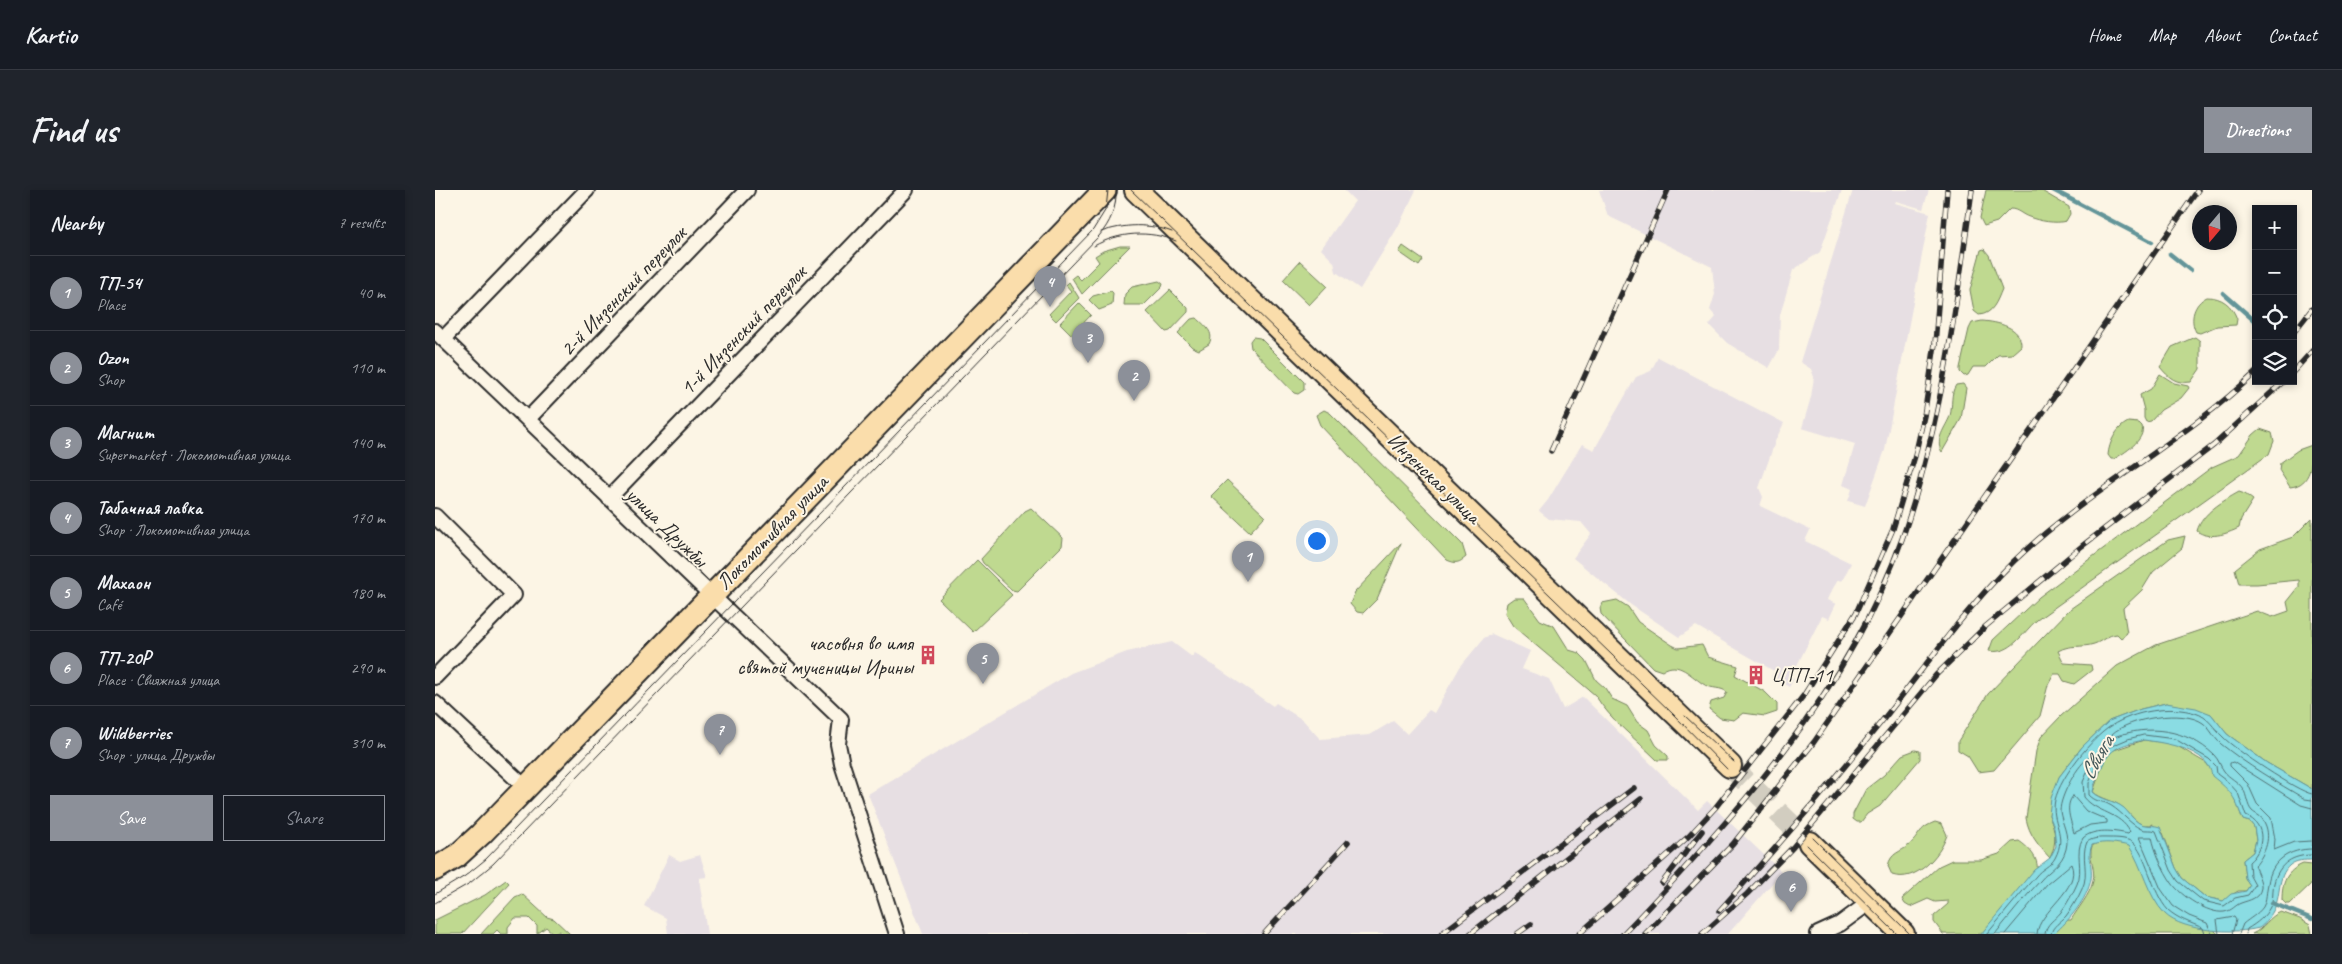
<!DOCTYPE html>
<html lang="en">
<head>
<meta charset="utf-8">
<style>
	body { margin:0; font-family:Caveat,sans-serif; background:#20242c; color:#f1f3f6 }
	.controls { position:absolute; right:15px; top:15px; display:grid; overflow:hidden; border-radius:0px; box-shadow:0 2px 8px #0003 }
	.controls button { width:45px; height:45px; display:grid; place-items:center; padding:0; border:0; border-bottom:1px solid #363941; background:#171b24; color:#f1f3f6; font:25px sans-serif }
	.compass { position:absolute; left:1757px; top:15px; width:45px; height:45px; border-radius:50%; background:#171b24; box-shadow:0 2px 8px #0003; rotate:199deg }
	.you { position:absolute; left:881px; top:350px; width:18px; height:18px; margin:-12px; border:4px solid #fff; border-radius:50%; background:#1a73e8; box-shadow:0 0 0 8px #1a73e833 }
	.badge { display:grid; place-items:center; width:32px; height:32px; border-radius:50%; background:#8c9099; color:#fff; font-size:16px; font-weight:700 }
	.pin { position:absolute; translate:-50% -41px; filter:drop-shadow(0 1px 2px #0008) }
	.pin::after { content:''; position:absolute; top:26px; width:18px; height:15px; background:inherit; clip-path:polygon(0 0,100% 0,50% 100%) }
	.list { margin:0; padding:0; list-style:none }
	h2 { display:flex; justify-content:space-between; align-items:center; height:65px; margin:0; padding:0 20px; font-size:21px }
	h2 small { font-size:16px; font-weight:400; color:#9ea1a6 }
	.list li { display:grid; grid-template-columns:32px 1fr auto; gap:15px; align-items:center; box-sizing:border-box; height:75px; padding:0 20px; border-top:1px solid #363941 }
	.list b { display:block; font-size:19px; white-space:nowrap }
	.list p { margin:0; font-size:16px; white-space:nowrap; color:#9ea1a6 }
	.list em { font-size:16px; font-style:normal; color:#9ea1a6 }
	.actions { display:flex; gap:10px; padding:15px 20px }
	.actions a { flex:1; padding:11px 0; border:1px solid #8c9099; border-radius:0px; text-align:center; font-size:18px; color:#8c9099 }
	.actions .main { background:#8c9099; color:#fff }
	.icon { flex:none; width:28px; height:28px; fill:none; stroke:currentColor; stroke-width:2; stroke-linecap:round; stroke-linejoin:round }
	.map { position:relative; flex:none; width:1877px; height:744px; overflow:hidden; border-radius:0px }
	header { display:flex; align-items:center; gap:30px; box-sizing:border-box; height:70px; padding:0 25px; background:#171b24; border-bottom:1px solid #363941 }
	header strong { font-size:24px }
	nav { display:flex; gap:28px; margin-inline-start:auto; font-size:18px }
	.intro { display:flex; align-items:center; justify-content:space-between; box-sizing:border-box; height:120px; padding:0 30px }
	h1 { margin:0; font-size:35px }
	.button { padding:12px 22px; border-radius:0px; background:#8c9099; color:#fff; font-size:18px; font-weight:700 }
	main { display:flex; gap:30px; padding:0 30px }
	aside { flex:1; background:#171b24; border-radius:0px; box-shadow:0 2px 8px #0003 }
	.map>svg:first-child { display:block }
</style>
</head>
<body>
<header>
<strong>Kartio</strong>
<nav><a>Home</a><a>Map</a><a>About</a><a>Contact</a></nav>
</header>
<div class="intro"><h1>Find us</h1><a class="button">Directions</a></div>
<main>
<aside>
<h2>Nearby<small>7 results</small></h2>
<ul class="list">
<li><span class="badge">1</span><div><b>ТП-54</b><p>Place</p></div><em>40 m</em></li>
<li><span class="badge">2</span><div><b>Ozon</b><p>Shop</p></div><em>110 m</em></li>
<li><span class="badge">3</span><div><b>Магнит</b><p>Supermarket · Локомотивная улица</p></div><em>140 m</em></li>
<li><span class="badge">4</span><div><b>Табачная лавка</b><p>Shop · Локомотивная улица</p></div><em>170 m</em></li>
<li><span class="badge">5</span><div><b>Махаон</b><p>Café</p></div><em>180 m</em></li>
<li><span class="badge">6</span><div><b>ТП-20Р</b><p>Place · Свияжная улица</p></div><em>290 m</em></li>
<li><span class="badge">7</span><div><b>Wildberries</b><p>Shop · улица Дружбы</p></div><em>310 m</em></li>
</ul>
<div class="actions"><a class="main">Save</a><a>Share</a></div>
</aside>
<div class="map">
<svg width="1877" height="744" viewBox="0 0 1877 744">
	<rect width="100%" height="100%" fill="#fcf5e5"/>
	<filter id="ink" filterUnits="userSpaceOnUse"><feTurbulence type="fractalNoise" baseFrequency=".02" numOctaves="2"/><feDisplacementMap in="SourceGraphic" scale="10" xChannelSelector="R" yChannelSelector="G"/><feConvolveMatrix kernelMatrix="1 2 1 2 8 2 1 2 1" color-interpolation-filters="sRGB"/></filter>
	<g filter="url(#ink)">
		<path fill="#e7dfe3" d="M909 0H981L963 37 925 99 901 82 899 72 886 59 920 11Z
			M1164 0H1407L1385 62 1358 80 1345 125 1344 160 1334 178 1292 153 1274 135 1281 127 1275 120 1280 104 1277 77 1173 26Z
			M1418 0H1494L1488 19 1461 11 1460 13 1495 23 1450 260 1430 316 1413 311 1417 299 1408 295 1420 254 1367 238 1376 207 1379 187 1376 179 1365 172Z
			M1223 167 1349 233 1341 249 1324 298 1328 307 1325 316 1375 340 1370 351 1416 373 1407 391 1403 390 1394 405 1392 410 1401 414 1394 429 1387 426 1356 487 1359 489 1354 497 1336 487 1339 481 1261 436 1244 447 1196 415 1138 368 1156 344 1146 332 1114 329 1104 321 1113 310 1147 254 1159 260 1201 187 1216 181Z
			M1057 444 1095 461 1087 479 1114 489 1128 519 1148 507 1263 620 1272 611 1347 682 1293 744H488L433 604 636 483 692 462 737 452 757 467 760 463 838 516 841 513 868 530 885 549 935 545 958 531 972 544 994 520 999 523 1025 477 1049 448Z
			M234 665 245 671 265 665 272 687 264 688 272 744H233L231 728 209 716Z"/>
		<path fill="#bfd990" stroke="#75825e" d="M1551 0H1605L1634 17 1635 24 1631 31C1621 34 1604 31 1594 27 1587 25 1583 19 1575 19L1562 32 1549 36 1545 28Z
			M685 56H695L647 104 637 88 641 85 646 90 664 72 660 66 668 61Z
			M968 56 988 70 984 76 964 62Z
			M1549 59 1554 65 1567 99C1562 111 1558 124 1544 125L1539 121 1535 100 1546 60Z
			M865 71 892 96 874 115 848 90Z
			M724 91 728 94 727 97 709 115H689L690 104 697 97Z
			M634 92 644 108 621 131 614 124 636 101 631 95Z
			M735 100 753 118V122L735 141 731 142 712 122Z
			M676 101 678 103 677 115 664 120 654 110 658 106Z
			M1772 107C1787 107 1797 115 1802 129L1801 135 1782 136 1765 143 1761 142C1754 129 1759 113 1772 107Z
			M644 113 656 125 637 145 625 133Z
			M762 128C770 136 780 142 774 154L764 160 757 157 743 143 756 129Z
			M1547 131C1562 132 1587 137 1586 156L1577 164 1563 165 1551 177H1538L1533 185 1529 186 1525 182V178L1534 139 1537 133Z
			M818 147 825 148 869 192V200L863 204 859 203 816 158 815 151Z
			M1760 147 1765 151V179L1756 192C1741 194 1734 188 1725 177L1737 157Z
			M1725 184 1739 193 1753 196 1754 198 1746 208 1726 220 1716 231 1711 232 1709 228V220L1705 205 1716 199Z
			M1528 194 1531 198 1526 229 1507 262C1499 250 1511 237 1515 226 1518 215 1515 204 1521 195Z
			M889 220 895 223 1027 354 1031 367C1024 373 1021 374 1012 370L885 235 881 225Z
			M1693 232 1704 233 1707 236C1711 250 1689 263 1679 269H1676L1673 265C1674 253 1681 238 1693 232Z
			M1825 239 1837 243 1839 251 1834 264 1602 430C1587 443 1577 465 1554 461L1558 450 1604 407 1777 277 1804 265 1818 245Z
			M1877 255C1877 272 1877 295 1855 297L1844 280 1845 273 1863 260Z
			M792 290 830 326 815 342 776 306Z
			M1804 302 1810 304 1818 310 1806 329 1804 338C1792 344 1773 350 1762 341 1767 323 1788 311 1804 302Z
			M596 318 628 348 627 356 582 401 577 400 548 373 546 369 590 321Z
			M1877 328V599L1832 573 1792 544 1776 524 1731 513 1706 519 1674 531 1647 557 1624 587 1614 625C1621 641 1622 653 1615 668 1604 656 1594 645 1591 628L1601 561 1606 547 1626 526 1682 476 1721 455 1822 421 1837 427 1854 421 1852 412 1864 397V390L1822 394H1804L1800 379 1825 359 1858 347Z
			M1750 346 1747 358 1718 382 1707 400 1688 418 1692 443 1686 448 1682 444C1672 445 1668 451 1659 454 1647 458 1635 454 1623 461L1629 473 1656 475 1657 480 1639 494 1629 491 1625 484H1619L1613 495 1605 526 1559 580 1543 582 1533 566 1523 560V551L1553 504 1635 419 1733 350Z
			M966 353 942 409 928 423 922 422 915 414 920 402Z
			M542 370 577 405 538 442 504 409Z
			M1079 408H1089L1105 430 1119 436 1134 460 1144 463 1151 470 1161 490 1170 498 1177 509 1192 516 1202 532 1213 540 1221 555 1233 566V570H1222C1201 549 1176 531 1160 505L1078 436 1070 423 1072 413Z
			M1182 410 1193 417 1203 432 1237 455 1243 458 1267 455 1273 467 1303 476 1300 485 1330 502 1342 514V522L1330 526 1308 523 1299 530 1285 528 1274 519 1276 512 1289 508 1292 502C1286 497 1277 499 1270 495 1256 487 1244 469 1227 481L1218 478 1166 424 1165 418 1167 413Z
			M1709 550 1739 554 1771 573 1799 606 1808 630 1815 632 1819 637 1821 650 1818 662 1808 670 1810 688 1815 695 1811 701H1803L1788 711 1770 707 1747 688 1741 678 1728 643 1717 634C1716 635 1711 635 1709 635 1700 633 1694 622 1687 617 1678 610 1666 609 1658 602L1670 568 1676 561Z
			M1480 560 1485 561V569L1445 616 1432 624 1426 632H1422L1418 629V624L1431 599 1449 585 1467 565Z
			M1500 632 1507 634 1512 645C1505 666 1481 693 1457 685L1453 676C1456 662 1465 663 1474 655 1486 645 1482 639 1500 632Z
			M1584 651C1593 657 1604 668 1602 680L1553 744H1508L1499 732V726L1513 714V711L1500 712 1493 709 1475 717 1470 714 1467 709 1504 676 1517 670H1546L1564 664 1577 652Z
			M1692 651 1783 744H1612L1626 730H1636C1643 718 1655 705 1658 691 1661 679 1653 667 1657 656L1664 652Z
			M1868 674 1877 675V693L1855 714H1851L1847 710C1847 693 1851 681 1868 674Z
			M71 690 74 693 27 744H0V730L50 705Z
			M87 704 112 727 119 729 135 744H128L125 741 119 744 111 737 102 744V736L94 728H80L73 737V744H66L62 740 58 744H46L80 707Z
			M1846 722 1865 729 1875 735 1877 744H1817C1829 739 1834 726 1846 722Z"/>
		<path fill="#8adce3" stroke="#649599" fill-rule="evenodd" d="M1731 513 1761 518 1776 524 1792 544 1832 573 1877 599V670C1870 670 1861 670 1855 675 1841 687 1847 706 1838 721 1835 727 1829 735 1824 738 1801 744 1748 742 1730 724 1712 705 1708 677 1694 656 1682 653 1669 651 1657 655 1652 665 1658 678 1656 689 1652 710 1634 730 1619 744H1546L1599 680 1615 668 1621 656 1619 637 1614 625 1616 608 1624 587 1647 557 1674 531 1706 519ZM1709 550C1730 553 1774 559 1777 586 1798 603 1799 606 1808 630L1815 632 1819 637 1821 650 1818 662 1808 670 1810 688 1815 695 1811 701 1796 704 1788 711 1770 707 1747 688 1741 678 1725 637C1719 635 1716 636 1710 635 1701 634 1695 624 1689 618 1679 610 1666 610 1658 602 1659 593 1663 587 1666 579 1675 557 1686 555 1709 550Z"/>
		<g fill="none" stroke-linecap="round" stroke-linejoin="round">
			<path stroke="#517275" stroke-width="1" d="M1709 545 1740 549 1774 569 1781 576 1782 584 1794 593 1803 603 1811 626C1832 634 1829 660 1814 672L1815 686 1820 695 1813 705 1800 708 1789 716 1768 711 1743 691 1736 680 1721 641C1716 639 1711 641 1706 639 1693 633 1685 619 1671 613 1664 611 1660 611 1654 605V593L1665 566 1672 558 1693 549Z
				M1638 606 1651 621 1672 630V633L1655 635 1639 643C1636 631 1629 616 1638 606Z
				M1877 618 1866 615 1798 572 1795 573V576L1813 594 1822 614 1836 628 1840 649 1839 660 1859 652 1877 651
				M1552 744C1568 725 1584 705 1601 686 1606 679 1616 676 1620 668 1633 644 1615 632 1620 610 1626 586 1656 549 1676 536 1699 521 1735 515 1760 523 1774 527 1778 538 1788 547 1799 559 1863 602 1877 604
				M1560 744C1575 726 1589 708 1605 691 1615 679 1627 675 1631 659 1635 645 1626 632 1625 621 1625 606 1643 573 1656 566L1658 569 1648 592 1649 607C1661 623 1685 622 1695 642L1693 644C1680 641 1659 638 1648 648 1639 662 1649 679 1642 694 1638 703 1632 714 1626 722 1620 730 1611 733 1610 744
				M1570 744 1612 694 1636 674C1647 699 1603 721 1602 744
				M1616 744C1617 736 1626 732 1631 726 1637 718 1643 708 1647 699 1655 683 1645 666 1652 652 1659 647 1667 648 1675 648 1681 648 1691 648 1697 652 1711 662 1717 703 1733 720 1743 729 1756 733 1768 738L1770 744
				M1777 744 1772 733 1754 726 1738 716 1726 699 1704 647H1717C1720 662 1728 680 1737 693 1746 706 1773 724 1789 722 1797 721 1800 715 1806 713 1814 710 1824 709 1826 698 1827 690 1821 683 1820 676 1830 664 1838 646 1828 630 1825 625 1820 624 1817 621 1812 616 1812 605 1808 599 1803 591 1794 588 1789 581 1785 576 1784 570 1779 565 1752 539 1713 534 1679 547L1677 544C1694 528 1749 519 1768 533 1775 538 1779 548 1786 554 1812 575 1841 592 1870 609L1877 610
				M1784 744 1782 730 1799 727 1801 730 1797 744
				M1804 744 1808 734C1815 728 1822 725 1828 717 1832 709 1831 702 1833 694 1836 670 1855 659 1877 659
				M1811 744 1812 739C1822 733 1830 727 1835 717 1839 709 1837 701 1839 693 1844 673 1858 665 1877 665"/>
			<path stroke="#649599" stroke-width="4.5" d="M1618 0 1717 52
				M1735 64 1755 80
				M1788 103 1821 132
				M1837 713 1877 729"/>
			<path stroke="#d2cdc0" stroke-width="22" stroke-dasharray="22 11" stroke-linecap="butt" d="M1295 576 1375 653"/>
			<defs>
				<path id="street" d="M0 141 406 529 403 554 407 574 462 744
					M8 149 152 0
					M93 229 312 0
					M174 308 471 0
					M0 326 79 405 0 487
					M0 513 90 597
					M1383 744 1405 734 1435 712"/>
				<path id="primary" d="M701 0 1295 576
					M1375 653 1468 744
					M0 679 22 666 46 644 670 0"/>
			</defs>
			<use href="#street" stroke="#2b2b2b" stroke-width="18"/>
			<use href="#primary" stroke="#2b2b2b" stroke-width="26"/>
			<use href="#street" stroke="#fcf5e5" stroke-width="14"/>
			<use href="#primary" stroke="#faddab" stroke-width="22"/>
			<path stroke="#2b2b2b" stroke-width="1" d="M696 0 1238 524 1292 579
				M666 42C689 34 714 33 737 42
				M659 56C684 42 714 40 741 51
				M1250 526 1299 572
				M1378 648 1475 744
				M1372 655 1462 744
				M0 704 30 686 51 669 658 40 671 19 673 0
				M0 713 35 693 58 674 664 46C675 33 682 18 681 0"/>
			<defs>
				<path id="rail" d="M1858 143 1877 119
					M1858 182 1877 161
					M1116 261 1233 0
					M1227 693 1267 641
					M1284 721C1340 659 1394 597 1447 531 1489 478 1530 419 1579 371 1653 300 1747 253 1821 182
					M829 744 913 652
					M1006 744 1199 598
					M1035 744 1206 609
					M1082 744 1096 734
					M1144 744 1254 646 1280 618 1369 505 1421 423 1458 339 1480 266 1489 226 1500 154 1512 0
					M1188 744C1299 627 1413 504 1467 349 1506 236 1521 118 1537 0
					M1210 744 1298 654 1379 552 1763 0
					M1267 744 1312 704 1358 657 1501 485 1551 436 1647 356 1779 255 1849 191"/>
			</defs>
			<use href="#rail" stroke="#2b2b2b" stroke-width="5.5"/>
			<use href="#rail" stroke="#fcf5e5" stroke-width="4" stroke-dasharray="11" stroke-linecap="butt"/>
		</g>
	</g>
	<defs>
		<symbol id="building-bare" viewBox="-9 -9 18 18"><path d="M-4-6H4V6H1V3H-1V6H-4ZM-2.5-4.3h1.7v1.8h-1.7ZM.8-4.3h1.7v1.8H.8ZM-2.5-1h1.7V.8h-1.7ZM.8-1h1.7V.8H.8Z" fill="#d1495b" stroke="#fcf5e5" stroke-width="2.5" paint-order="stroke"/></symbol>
	</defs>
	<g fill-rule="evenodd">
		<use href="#building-bare" x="479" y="451" width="28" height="28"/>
		<use href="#building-bare" x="1307" y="471" width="28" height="28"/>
	</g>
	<g text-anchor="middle" stroke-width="4" stroke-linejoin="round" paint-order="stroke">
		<g font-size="21" fill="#2b2b2b" stroke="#fcf5e5">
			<text transform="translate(188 101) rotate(-46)" y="7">2-й Инзенский переулок</text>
			<text transform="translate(308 140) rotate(-46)" y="7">1-й Инзенский переулок</text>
			<text transform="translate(999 288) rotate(44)" y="7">Инзенская улица</text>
			<text transform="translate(232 337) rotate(44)" y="7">улица Дружбы</text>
			<text transform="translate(337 342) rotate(-46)" y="7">Локомотивная улица</text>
		</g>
		<g font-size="21" fill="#2b2b2b" stroke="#fcf5e5" text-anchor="end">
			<text x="478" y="460">часовня во имя<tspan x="478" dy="24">святой мученицы Ирины</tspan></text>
			<text x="1336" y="492" text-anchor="start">ЦТП-11</text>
		</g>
		<g font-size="22" font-style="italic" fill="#435759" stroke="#fcf5e5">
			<text transform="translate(1661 567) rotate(-60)" y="8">Свияга</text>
		</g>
	</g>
</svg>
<div class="controls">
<button>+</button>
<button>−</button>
<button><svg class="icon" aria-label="locate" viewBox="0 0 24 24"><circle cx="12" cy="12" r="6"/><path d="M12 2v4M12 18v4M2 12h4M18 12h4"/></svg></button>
<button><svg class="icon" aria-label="layers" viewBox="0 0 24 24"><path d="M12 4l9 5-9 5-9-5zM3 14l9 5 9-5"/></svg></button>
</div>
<svg class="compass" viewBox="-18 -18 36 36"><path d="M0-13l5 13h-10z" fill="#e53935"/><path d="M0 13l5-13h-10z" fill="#9ea1a6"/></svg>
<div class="you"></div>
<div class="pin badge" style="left:813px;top:392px">1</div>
<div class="pin badge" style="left:699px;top:211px">2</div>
<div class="pin badge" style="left:653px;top:173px">3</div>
<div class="pin badge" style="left:615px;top:117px">4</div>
<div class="pin badge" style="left:548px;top:494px">5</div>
<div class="pin badge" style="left:1356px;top:722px">6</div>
<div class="pin badge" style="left:285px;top:565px">7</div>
</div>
</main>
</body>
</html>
